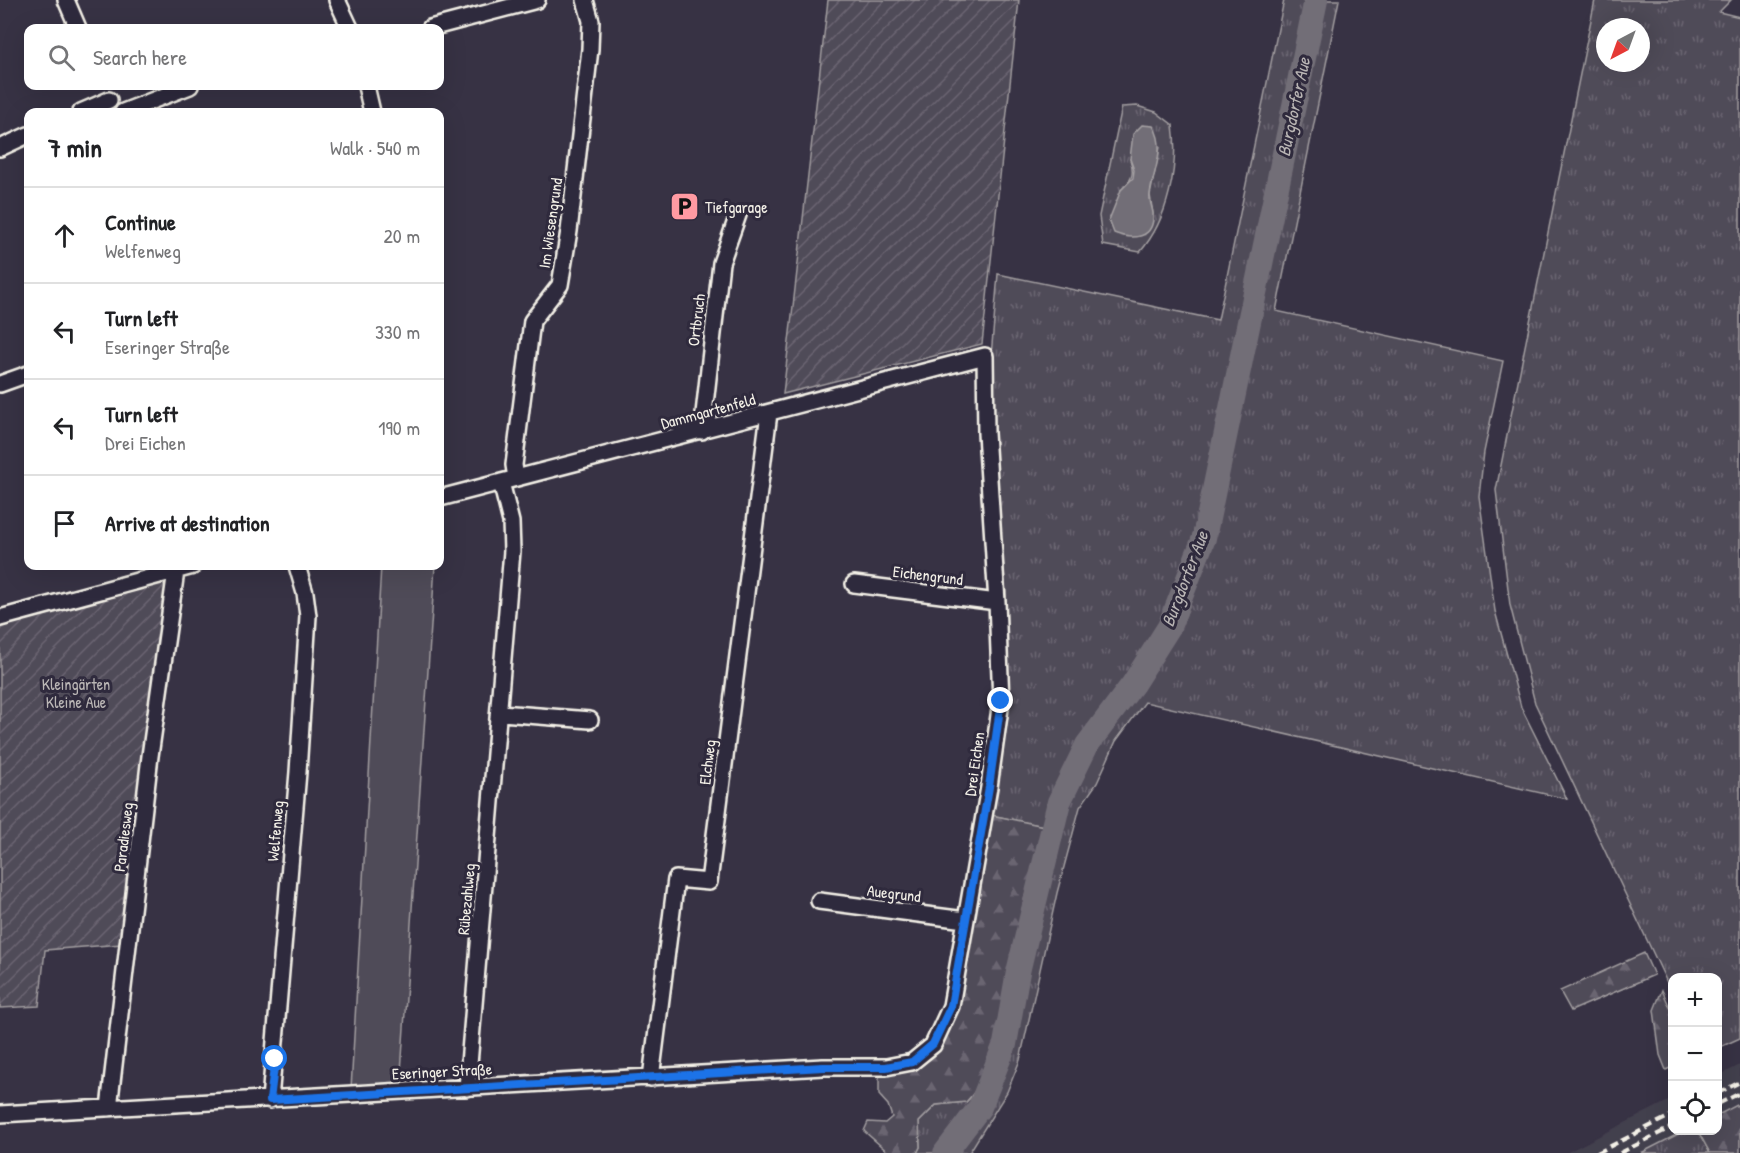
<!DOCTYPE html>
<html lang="en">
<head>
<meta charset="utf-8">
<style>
	body { margin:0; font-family:"Patrick Hand",sans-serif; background:#f6f6f6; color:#202124 }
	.controls { position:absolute; right:18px; bottom:18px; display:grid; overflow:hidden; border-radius:12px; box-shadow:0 6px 24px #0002 }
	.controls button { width:54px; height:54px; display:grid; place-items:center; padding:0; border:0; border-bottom:2px solid #e0e0e0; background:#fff; color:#202124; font:30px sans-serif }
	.compass { position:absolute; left:1596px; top:18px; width:54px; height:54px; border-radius:50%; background:#fff; box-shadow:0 6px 24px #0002; rotate:221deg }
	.stop { position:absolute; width:18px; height:18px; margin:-14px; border:4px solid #1a73e8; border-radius:50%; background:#fff }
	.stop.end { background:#1a73e8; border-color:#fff; box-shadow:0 2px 6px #0008 }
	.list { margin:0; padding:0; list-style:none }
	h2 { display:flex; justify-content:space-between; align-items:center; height:78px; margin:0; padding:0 24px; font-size:26px }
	h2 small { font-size:20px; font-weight:400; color:#757577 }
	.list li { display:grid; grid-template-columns:39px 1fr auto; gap:18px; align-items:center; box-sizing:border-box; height:96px; padding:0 24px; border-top:2px solid #e0e0e0 }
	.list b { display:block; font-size:22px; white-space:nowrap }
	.list p { margin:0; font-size:20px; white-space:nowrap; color:#757577 }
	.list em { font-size:20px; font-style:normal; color:#757577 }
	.icon { flex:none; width:33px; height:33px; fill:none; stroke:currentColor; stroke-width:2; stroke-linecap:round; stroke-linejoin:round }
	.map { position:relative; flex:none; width:1740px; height:1153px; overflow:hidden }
	.search { position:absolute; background:#fff; box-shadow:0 6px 24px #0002; left:24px; top:24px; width:420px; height:66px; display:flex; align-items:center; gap:15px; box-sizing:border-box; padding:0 21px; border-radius:12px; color:#757577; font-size:22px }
	.panel { position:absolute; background:#fff; box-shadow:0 6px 24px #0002; left:24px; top:108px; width:420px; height:462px; border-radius:12px }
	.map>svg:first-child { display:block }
</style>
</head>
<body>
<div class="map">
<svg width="1740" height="1153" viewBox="0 0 1740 1153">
	<defs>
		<pattern id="grass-tufts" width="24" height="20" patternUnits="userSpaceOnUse" patternTransform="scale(1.5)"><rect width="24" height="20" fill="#504b59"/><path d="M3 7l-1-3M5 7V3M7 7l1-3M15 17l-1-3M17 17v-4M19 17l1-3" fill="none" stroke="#6a6571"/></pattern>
		<pattern id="forest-firs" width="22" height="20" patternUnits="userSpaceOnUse" patternTransform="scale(1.5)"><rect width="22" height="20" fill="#504b59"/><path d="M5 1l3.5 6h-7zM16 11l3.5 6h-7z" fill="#6a6571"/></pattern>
		<pattern id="garden-furrows" width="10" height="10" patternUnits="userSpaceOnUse" patternTransform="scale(1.5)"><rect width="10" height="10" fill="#504b59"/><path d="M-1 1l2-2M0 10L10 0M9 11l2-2" fill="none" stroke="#6a6571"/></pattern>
	</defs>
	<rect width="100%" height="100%" fill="#373244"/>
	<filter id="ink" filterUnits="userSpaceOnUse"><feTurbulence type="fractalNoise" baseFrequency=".0167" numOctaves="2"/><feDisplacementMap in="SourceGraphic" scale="12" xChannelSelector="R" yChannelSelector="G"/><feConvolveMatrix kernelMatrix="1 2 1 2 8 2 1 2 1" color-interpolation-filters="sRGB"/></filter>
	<g filter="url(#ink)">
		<path fill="#433f4e" d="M1740 1065V1104L1718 1115V1076Z
			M1672 1099V1130L1686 1131 1641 1153H1566Z"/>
		<path fill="url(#grass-tufts)" stroke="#a29ea0" stroke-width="1.5" fill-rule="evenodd" d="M1284 0H1309L1241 325 1190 549 1156 632 1080 745 1061 782 1044 826 986 814 1008 701 1006 592 988 392 998 274 1218 320Z
			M1322 0H1339L1276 311 1503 361 1484 452 1479 496 1495 611 1521 707 1567 799 1145 702 1116 741 1097 783 1080 807 1057 893 1020 1060 1007 1092 969 1153H955L994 1091 1009 1047 1064 804 1090 751 1136 689 1174 629 1209 538Z
			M1595 0H1731L1719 12 1740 17V1038L1718 1048V978H1672V993L1535 703 1510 605 1496 490ZM1605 27H1641V63H1605Z
			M1137 106 1156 112 1173 125C1179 167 1168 220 1140 252L1103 245 1099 216 1122 107ZM1160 147 1150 195 1153 214 1121 190C1132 180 1135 174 1130 159Z
			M978 1090 967 1112 938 1153H917L920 1147 919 1122 936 1105 966 1102Z
			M1686 1130 1698 1131 1710 1153H1641Z"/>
		<path fill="url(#forest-firs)" stroke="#a29ea0" stroke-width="1.5" d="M986 814 1044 826C1037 854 1028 882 1022 910 1011 969 1008 1058 966 1102L936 1105 919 1122 920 1147 917 1153H889L864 1131 868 1122 885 1123 892 1117 888 1105 879 1095V1074L940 1048 954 1019Z
			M1644 953 1654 975 1571 1011 1560 991Z
			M1662 990 1672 1012V1067L1666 1070 1660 1055 1654 1010Z
			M1737 1105 1740 1111V1153H1710L1698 1131 1718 1130V1115Z"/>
		<path fill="#504b59" stroke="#a29ea0" stroke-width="1.5" d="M381 566H435L400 1087 351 1089Z"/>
		<path fill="url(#garden-furrows)" stroke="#a29ea0" stroke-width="1.5" d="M828 0H1019L982 344 783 394Z
			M167 582 122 944 45 950 39 1006 0 1008V627Z"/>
		<path fill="#726e77" stroke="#a6a2a4" stroke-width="1.5" d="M1142 125 1153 126C1167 148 1153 171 1150 194 1149 201 1152 206 1153 213 1155 240 1132 240 1114 233L1109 220 1121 190 1133 178 1134 170 1130 159 1133 134Z"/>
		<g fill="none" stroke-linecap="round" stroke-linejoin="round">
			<path stroke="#726e77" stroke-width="24" d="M945 1153 980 1107 1005 1044 1018 972 1059 802 1087 745 1133 684 1169 627 1204 538 1316 0"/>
			<defs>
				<path id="minor" d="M66 0 78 28
					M337 0 350 28
					M430 28 537 0
					M366 86 372 112
					M81 112 109 100
					M123 112 190 86
					M0 148 28 135
					M0 384 28 374
					M702 431 721 263 738 215
					M516 478 514 465 532 321 560 285 569 231 590 49 591 21 585 0
					M854 584 997 602
					M0 618 193 566
					M500 713 590 720
					M819 901 965 920
					M651 1078 676 879 709 882 769 413
					M467 1088 512 551 511 522 501 482
					M270 1100 298 772 308 616 305 593 297 566
					M109 1108 150 756 176 571
					M0 1114 823 1067H886L912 1062 933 1045 951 1006 989 787 1001 701 997 602 986 433 985 356 440 498"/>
			</defs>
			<use href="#minor" stroke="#f4f1e8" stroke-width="20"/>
			<use href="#minor" stroke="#2f2a3d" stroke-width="15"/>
			<path stroke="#f4f1e8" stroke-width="4" stroke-dasharray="9 4.5" stroke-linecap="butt" d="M1718 1093 1740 1082
				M1718 1104 1740 1093
				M1597 1153 1672 1115
				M1620 1153 1672 1127"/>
		</g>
	</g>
	<g fill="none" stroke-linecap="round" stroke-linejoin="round" filter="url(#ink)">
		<path stroke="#1a73e8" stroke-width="8" d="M275 1059 270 1100 823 1067H886L912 1062 933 1044 951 1006 989 787 1001 701"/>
	</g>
	<defs>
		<symbol id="parking-square" viewBox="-11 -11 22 22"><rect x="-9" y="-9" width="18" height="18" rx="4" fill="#ff9aa2" stroke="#2f2a3d"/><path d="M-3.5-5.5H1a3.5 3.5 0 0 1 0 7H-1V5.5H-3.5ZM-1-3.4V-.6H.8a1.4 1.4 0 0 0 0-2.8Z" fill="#111"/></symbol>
	</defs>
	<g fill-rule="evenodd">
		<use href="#parking-square" x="668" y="190" width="33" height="33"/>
	</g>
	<g text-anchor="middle" stroke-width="6" stroke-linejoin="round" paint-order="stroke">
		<g font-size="16" fill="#f4f1e8" stroke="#2f2a3d" text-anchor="start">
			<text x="705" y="213">Tiefgarage</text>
		</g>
		<g font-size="16" fill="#f4f1e8" stroke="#2f2a3d">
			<text transform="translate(550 223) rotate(-82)" y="6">Im Wiesengrund</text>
			<text transform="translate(696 320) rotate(-83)" y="6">Ortbruch</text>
			<text transform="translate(708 411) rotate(-15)" y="6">Dammgartenfeld</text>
			<text transform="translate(928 575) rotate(7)" y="6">Eichengrund</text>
			<text transform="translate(707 762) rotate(-83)" y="6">Elchweg</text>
			<text transform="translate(974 764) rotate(-82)" y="6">Drei Eichen</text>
			<text transform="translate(275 831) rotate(-85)" y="6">Welfenweg</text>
			<text transform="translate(123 837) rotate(-83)" y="6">Paradiesweg</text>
			<text transform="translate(894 893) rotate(7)" y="6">Auegrund</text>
			<text transform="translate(466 899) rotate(-85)" y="6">Rübezahlweg</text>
			<text transform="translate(442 1071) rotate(-3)" y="6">Eseringer Straße</text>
		</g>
		<g font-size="16" fill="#bbb7b6" stroke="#2f2a3d">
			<text x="76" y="690">Kleingärten<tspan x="76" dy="18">Kleine Aue</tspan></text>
		</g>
		<g font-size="18" font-style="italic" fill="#bab6b5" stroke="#2f2a3d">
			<text transform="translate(1294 107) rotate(-78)" y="6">Burgdorfer Aue</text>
			<text transform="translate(1185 579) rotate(-69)" y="6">Burgdorfer Aue</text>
		</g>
	</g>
</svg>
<div class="controls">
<button>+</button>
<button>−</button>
<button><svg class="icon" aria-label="locate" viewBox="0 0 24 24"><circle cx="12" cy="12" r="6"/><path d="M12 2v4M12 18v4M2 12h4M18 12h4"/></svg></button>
</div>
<svg class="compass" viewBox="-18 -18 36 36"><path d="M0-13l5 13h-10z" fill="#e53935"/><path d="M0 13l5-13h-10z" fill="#757577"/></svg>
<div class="stop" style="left:275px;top:1059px"></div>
<div class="stop end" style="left:1001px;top:701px"></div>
<div class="search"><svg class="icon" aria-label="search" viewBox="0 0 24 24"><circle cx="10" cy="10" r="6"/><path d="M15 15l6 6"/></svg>Search here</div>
<section class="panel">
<h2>7 min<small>Walk · 540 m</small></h2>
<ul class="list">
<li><svg class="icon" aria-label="ahead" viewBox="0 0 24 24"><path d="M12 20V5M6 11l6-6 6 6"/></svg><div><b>Continue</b><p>Welfenweg</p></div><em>20 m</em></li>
<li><svg class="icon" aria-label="left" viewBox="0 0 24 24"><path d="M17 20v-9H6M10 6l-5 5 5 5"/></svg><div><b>Turn left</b><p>Eseringer Straße</p></div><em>330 m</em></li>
<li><svg class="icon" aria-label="left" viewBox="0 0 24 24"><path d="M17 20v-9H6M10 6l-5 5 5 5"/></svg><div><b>Turn left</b><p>Drei Eichen</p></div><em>190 m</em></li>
<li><svg class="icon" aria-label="arrive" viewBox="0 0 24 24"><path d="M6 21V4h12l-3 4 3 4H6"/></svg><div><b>Arrive at destination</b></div></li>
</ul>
</section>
</div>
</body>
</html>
